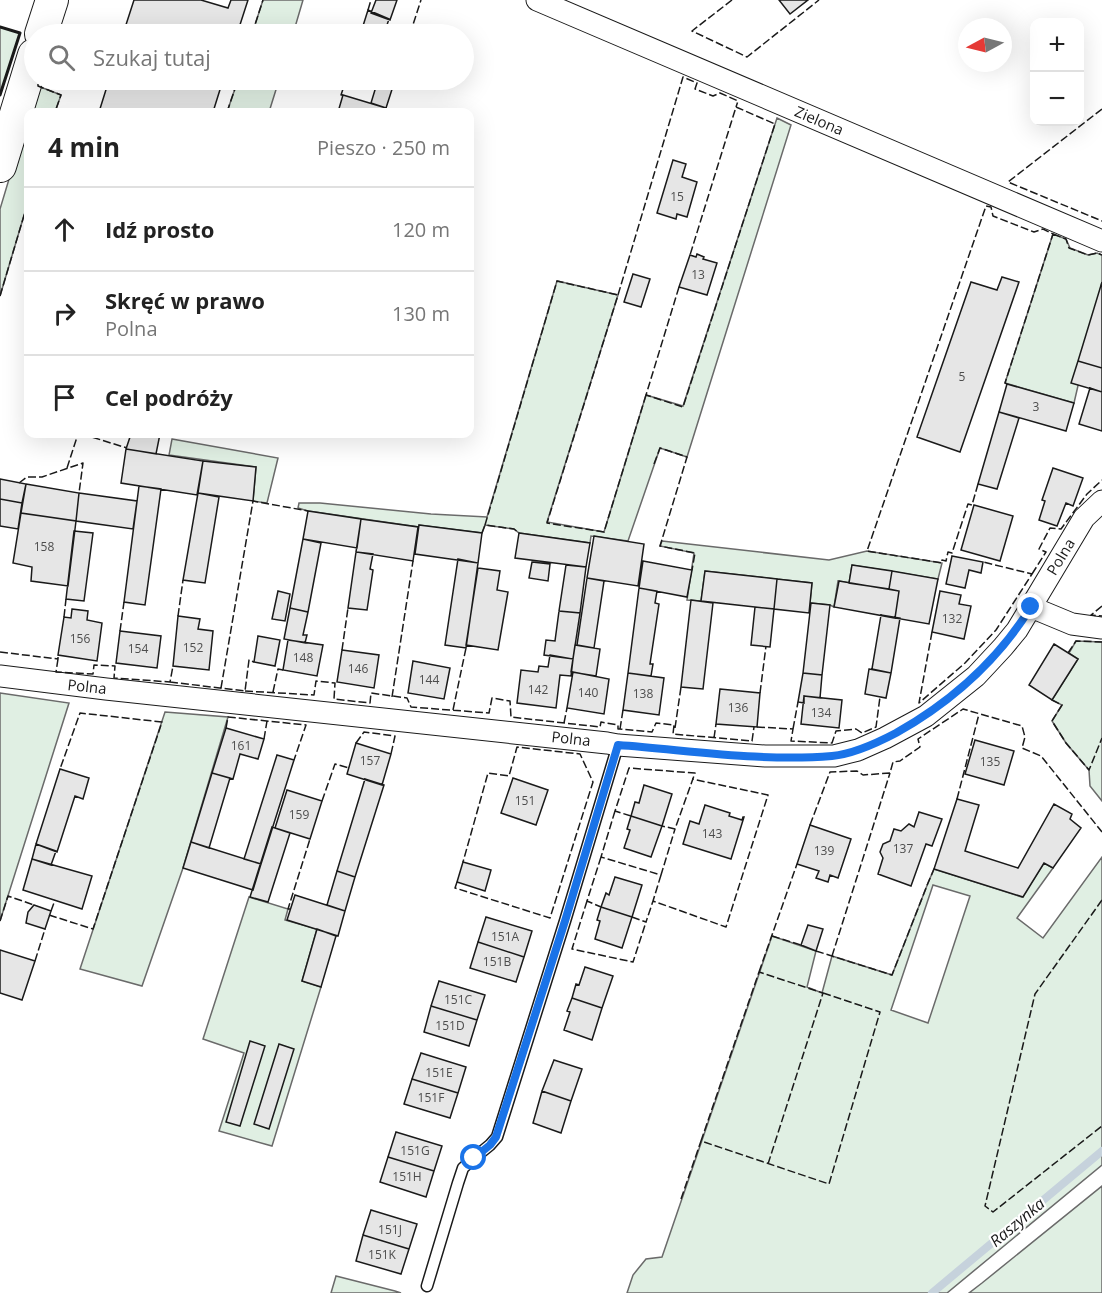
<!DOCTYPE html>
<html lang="pl">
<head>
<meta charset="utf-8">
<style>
	body { margin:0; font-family:"Open Sans",sans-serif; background:#f6f6f6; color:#222 }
	.controls { position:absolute; right:18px; top:18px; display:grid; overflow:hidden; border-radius:12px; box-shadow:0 6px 24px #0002 }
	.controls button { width:54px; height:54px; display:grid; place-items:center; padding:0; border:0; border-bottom:2px solid #e0e0e0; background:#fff; color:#222; font:30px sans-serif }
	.compass { position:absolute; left:958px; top:18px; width:54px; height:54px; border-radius:50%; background:#fff; box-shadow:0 6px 24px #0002; rotate:263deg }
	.stop { position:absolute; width:18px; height:18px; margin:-14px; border:4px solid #1a73e8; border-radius:50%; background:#fff }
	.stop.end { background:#1a73e8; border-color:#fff; box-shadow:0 2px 6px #0008 }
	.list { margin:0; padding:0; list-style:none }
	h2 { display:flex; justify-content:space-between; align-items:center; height:78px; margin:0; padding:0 24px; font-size:26px }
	h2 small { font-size:20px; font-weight:400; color:#767676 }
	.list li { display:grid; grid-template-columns:39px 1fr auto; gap:18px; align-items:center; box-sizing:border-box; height:84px; padding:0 24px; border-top:2px solid #e0e0e0 }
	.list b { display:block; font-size:22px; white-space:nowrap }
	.list p { margin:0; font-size:20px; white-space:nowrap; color:#767676 }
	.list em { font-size:20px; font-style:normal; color:#767676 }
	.icon { flex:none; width:33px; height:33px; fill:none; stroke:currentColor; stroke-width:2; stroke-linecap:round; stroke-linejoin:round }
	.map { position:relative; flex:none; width:1102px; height:1293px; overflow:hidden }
	.search { position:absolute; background:#fff; box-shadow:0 6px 24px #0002; left:24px; top:24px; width:450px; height:66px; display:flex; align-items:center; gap:15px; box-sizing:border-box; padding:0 21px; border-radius:33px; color:#767676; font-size:22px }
	.panel { position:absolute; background:#fff; box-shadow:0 6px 24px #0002; left:24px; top:108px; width:450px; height:330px; border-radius:12px }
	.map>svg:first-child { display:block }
</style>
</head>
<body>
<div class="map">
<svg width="1102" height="1293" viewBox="0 0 1102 1293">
	<rect width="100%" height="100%" fill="#fff"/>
	<path fill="#e0efe3" stroke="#6a6a6a" stroke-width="1.5" fill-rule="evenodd" d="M263 0H303L293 34H252Z
		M0 27 20 33 0 95Z
		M238 80H279L269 112H227Z
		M38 86 61 95 55 112H30Z
		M28 116V202L0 296V209Z
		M777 118 791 125 687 457 660 448 628 541 591 536 590 543 519 533 514 529 485 525 482 533 419 525V527L308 511 298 508 299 503H320L431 514 487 517 557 281 618 295 547 522 604 532 646 395 683 406Z
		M1053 234 1066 239 1070 248 1088 255 1097 253 1102 255V282L1074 403 1005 383Z
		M172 439 278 458 267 503 253 501 256 467 169 455Z
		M662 541 829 560 867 551 942 563 938 579 852 565 849 583 838 581 834 607 830 605 810 603 812 583 705 571 701 601 687 600 694 553 660 546Z
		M1076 641 1102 642V801L1090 786 1089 770 1066 743 1052 721 1062 705 1052 700 1078 659 1069 653Z
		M0 693 69 703 0 921Z
		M165 712 228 717 183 868 142 986 80 969Z
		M1102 857V1165L947 1293H627L633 1275 646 1259 662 1257 772 936 816 951 807 987 822 993 832 956 892 975 928 883 934 869 1022 897 1044 863 1053 868 1017 918 1043 938ZM933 885 970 896 928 1023 891 1010Z
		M249 897 288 909 285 920 317 929 302 981 321 987 272 1146 219 1131 244 1053 203 1039Z
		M1102 1186V1293H969L982 1283Z
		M336 1276 395 1291 401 1293H331Z"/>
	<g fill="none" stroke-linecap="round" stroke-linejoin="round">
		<path stroke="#c6d2dc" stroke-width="8" d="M932 1293 1102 1151"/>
	</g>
	<path fill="#e6e6e6" stroke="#1a1a1a" stroke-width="1.5" d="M134 0H201L228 8 231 0H248L237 34H123Z
		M376 0H397L390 20 371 13Z
		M779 0H808L790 14Z
		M368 10 389 19 384 34H376L362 29Z
		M109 80H223L213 112H99Z
		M378 80H395L386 108 371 103Z
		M343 95 386 108 384 112H338Z
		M673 160 686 164 682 177 697 182 687 217 677 214 676 219 657 213Z
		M697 254 704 257 703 259 717 263 707 295 679 287 690 255 696 257Z
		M633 274 650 279 641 307 624 302Z
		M1002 277 1019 282 960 452 917 437 971 282 997 290Z
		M1102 282V368L1078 361Z
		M1078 361 1102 368V392L1071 383Z
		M1007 384 1074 403 1066 431 999 412Z
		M1090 388 1102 392V431L1079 424Z
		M999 412 1019 418 997 489 978 484Z
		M131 434H160L156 454 126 449Z
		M126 449 203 461 197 495 121 483Z
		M203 461 256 467 253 501 198 493Z
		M1053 468 1083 478 1073 506 1066 503 1057 526 1039 520 1045 501 1042 500Z
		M0 479 26 484 22 503 0 499Z
		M26 484 79 493 76 521 21 513Z
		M139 486 161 489 145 605 124 602Z
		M79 493 137 501 133 529 76 521Z
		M198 493 219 497 205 583 183 580Z
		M0 499 22 503 18 529 0 526Z
		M974 505 1013 516 1000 561 961 550Z
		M308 511 361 519 357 548 303 539Z
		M21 513 76 521 68 586 31 581 32 567 13 563Z
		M361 519 418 527 413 561 356 552Z
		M419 525 482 533 478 563 415 554Z
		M74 531 93 533 84 601 66 599Z
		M519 533 590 543 586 567 515 558Z
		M594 536 644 544 638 586 587 578Z
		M303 539 321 543 308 612 290 608Z
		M356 552 373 554 370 569 373 570 367 610 348 608Z
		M952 556 983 562 981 573 969 570 965 588 946 584Z
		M458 559 478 563 466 648 445 645Z
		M643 561 692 570 687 597 639 588Z
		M532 562 550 564 548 581 529 578Z
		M566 565 586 567 580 613 559 611Z
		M852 565 892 571 889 589 849 583Z
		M478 568 500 571 497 590 508 592 498 650 466 645Z
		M705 571 777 579 774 609 701 601Z
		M892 571 938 579 929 624 895 618 899 591 889 589Z
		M587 578 604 581 594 648 577 645Z
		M777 579 812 583 809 613 774 609Z
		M839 581 899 591 895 618 834 607Z
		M639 588 657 591 655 603 659 604 650 664H653L651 676 628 673Z
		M278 591 290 594 285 621 272 619Z
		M940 591 961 595 959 604 971 606 964 639 932 632Z
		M691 600 713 603 703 689 681 687Z
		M811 603 830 605 822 675 803 673Z
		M755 607 774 609 770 647 751 645Z
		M290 608 308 612 303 635H307L305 643 284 639Z
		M72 609 88 611 87 620 102 623 97 661 58 655 64 617 71 618Z
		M559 611 580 613 573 659 544 655 546 640 555 641Z
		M881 615 900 618 891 673 872 669Z
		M178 616 200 619 198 629 213 631 209 670 173 666Z
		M120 631 161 636 157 668 116 663Z
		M258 636 280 640 275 666 254 662Z
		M288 640 323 645 317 676 283 670Z
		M1054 644 1078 659 1052 700 1029 685Z
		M575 645 600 649 596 676 571 672Z
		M342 650 379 655 374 688 337 682Z
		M550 655 573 659 571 676 560 675 556 708 517 703 521 670 538 672 539 666 548 667Z
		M413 661 450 668 444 699 408 693Z
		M869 669 891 673 886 698 865 694Z
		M573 672 609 679 604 714 567 708Z
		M628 673 664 678 659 715 623 710Z
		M803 673 822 675 820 698 804 696V703L798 702Z
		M720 689 760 693 757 727 716 724Z
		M804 696 842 700 839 728 801 724Z
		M226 728 264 739 258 759 240 754 233 779 212 773Z
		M975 740 1014 751 1004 785 965 774Z
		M356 743 391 754 382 785 347 774Z
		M277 755 294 760 261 864 244 859Z
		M60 769 89 778 83 799 75 796 57 852 36 844Z
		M212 773 230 778 209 848 191 842Z
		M513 778 548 790 536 825 501 813Z
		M365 779 384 785 355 877 337 871Z
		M644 785 672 794 662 826 631 816 635 802 639 803Z
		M287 790 322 801 310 839 275 828Z
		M957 799 979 805 965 851 1018 868 1054 804 1072 814 1070 819 1081 828 1053 868 1044 863 1023 897 934 869Z
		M705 805 730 813 729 816 742 820 743 817H744L731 859 683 844 690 821 699 824Z
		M919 812 942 819 932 846 926 844 911 886 878 874 883 858 880 852 883 844 890 841 894 829 901 831 909 824 914 827Z
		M631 816 662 826 651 857 624 848 630 830 627 829Z
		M810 825 851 839 838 878 830 875 828 882 816 878 819 871 797 864Z
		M272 827 290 833 268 902 250 897Z
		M191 842 261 864 253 890 183 868Z
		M36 844 56 851 51 865 32 859Z
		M32 859 92 876 82 909 23 890Z
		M463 862 491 870 485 891 457 882Z
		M337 871 355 877 345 911 327 905Z
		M615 877 642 885 632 917 601 907 606 893 609 895Z
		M295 895 345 911 338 936 287 920Z
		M34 905 51 911 45 929 26 923 28 912Z
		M601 907 632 917 622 948 595 939 600 921 597 920Z
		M486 917 532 931 524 957 478 942Z
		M808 925 823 929 816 951 801 945Z
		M317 929 336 936 321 987 302 981Z
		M478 942 524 957 516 982 470 968Z
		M0 950 35 961 22 1000 0 993Z
		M585 967 613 976 602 1008 572 998 576 984 579 985Z
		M439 981 485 995 477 1020 431 1006Z
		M572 998 602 1008 592 1040 564 1030 570 1012 567 1011Z
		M431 1006 477 1020 469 1046 424 1032Z
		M250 1041 265 1046 240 1126 226 1122Z
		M279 1044 294 1049 269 1129 254 1124Z
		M421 1053 466 1067 458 1093 412 1079Z
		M554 1060 582 1069 571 1101 542 1091Z
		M412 1079 458 1093 450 1118 404 1104Z
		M542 1091 571 1101 561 1133 533 1123Z
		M396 1132 442 1146 434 1171 388 1157Z
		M388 1157 434 1171 426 1197 380 1182Z
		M371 1210 417 1224 409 1249 363 1235Z
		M363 1235 409 1249 401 1274 356 1261Z"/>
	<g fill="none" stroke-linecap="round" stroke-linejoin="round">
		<defs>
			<path id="lane" d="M427 1286 458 1183 463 1168 474 1158 490 1145 497 1137 565 921 618 745"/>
			<path id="street" d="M537 0 1102 241
				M1031 607 1072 624 1102 628
				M0 676 106 689 607 743 618 745 765 756H834L858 750 885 738 926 716 976 676 1003 647 1017 630 1084 518 1102 501"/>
			<path id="secondary" d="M41 34 52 0
				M0 166 34 55"/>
		</defs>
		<use href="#lane" stroke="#1a1a1a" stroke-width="13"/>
		<use href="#street" stroke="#1a1a1a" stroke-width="23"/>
		<use href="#secondary" stroke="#1a1a1a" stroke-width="34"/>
		<use href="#lane" stroke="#fff" stroke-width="10"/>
		<use href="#street" stroke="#fff" stroke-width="21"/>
		<use href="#secondary" stroke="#fff" stroke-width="32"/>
		<path stroke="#1a1a1a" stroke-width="1.5" stroke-dasharray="8 3" stroke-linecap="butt" d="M732 0 692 31 747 57 819 0
			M368 10 371 0
			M252 34 263 0
			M410 34 421 0
			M38 84V86L61 95 55 112
			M343 95H341L346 80
			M1102 109 1008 182 1102 221
			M227 112 238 80
			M1053 234 1066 239 1069 248 1088 255 1097 253 1102 255
			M679 287 646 395 683 407 775 124 736 107 690 255
			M0 296 28 202
			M646 395 604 532 547 523 618 295 683 77 697 83 695 89 713 96 720 93 738 101 736 107
			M82 434 127 448
			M654 464 660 448 687 457 660 546 695 553 692 570
			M67 468 78 434
			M19 483 27 477H42L83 463 79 493
			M978 484 972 505 968 504 952 553 948 552 946 561 942 560V563L867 551 986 206 991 207 993 216 1034 232 1043 229 1053 234 1005 383 1007 384
			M485 525 557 281 618 295
			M482 533 485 525 514 529 519 533
			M1032 574 1046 552 1039 549 1050 528 1061 529 1087 494 1102 480
			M1102 606 1091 615 1102 616
			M178 616 183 580
			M64 617 66 599
			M120 631 124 602
			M932 632 919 703 965 663 996 630 1032 574 983 562
			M342 650 348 608
			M0 652 58 659V657
			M1068 653 1076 641 1102 642
			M58 659 56 672 93 674 94 665 115 666 114 678 170 682 173 666
			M170 682 245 691 249 660 254 662
			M221 688 253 501 308 511
			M245 691 314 695 316 681 335 683 334 699 370 703 371 693 407 698 411 707 489 713 492 698 510 701 511 717 600 727 601 722 618 725V729H620L652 732 656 723 674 725 673 734 752 741 754 727
			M273 692 278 669 283 670
			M760 693 766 646
			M392 697 413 561
			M1052 700 1062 705 1052 721 1066 743 1089 770 1102 738
			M453 710 466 648
			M564 723 567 708
			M757 727 793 729 791 741 832 743 836 731 856 729 862 733 876 727 880 697
			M226 728 228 717 306 725 294 760
			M675 728 681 687
			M620 729 623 710
			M793 729 798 702
			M714 738 716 724
			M264 739 267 721
			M356 743 364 732 395 736 391 754
			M957 799 979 714
			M322 801 335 764 349 768
			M615 811 601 857 661 875 675 829
			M631 816 615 811 629 768 695 773 675 829 662 826
			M810 825 830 772 857 771 863 775 890 773 893 762 900 761 920 747 918 739 963 709 1022 726 1025 737 1022 748 1041 756 1102 832
			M601 857 587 901 601 907
			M661 875 653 901 726 927 768 795 692 779
			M457 882 455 888 550 918 593 782 580 754 517 747 509 776 488 773 463 862
			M1102 900 1035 994 985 1206 993 1212 1102 1126
			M587 901 572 949 633 962 646 922
			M290 909H288L310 839
			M51 911 55 900
			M49 915 93 929 162 722 80 713 60 769
			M632 917 646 922 653 901
			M0 921 8 896 34 905
			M772 936 801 945
			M816 951 892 975 928 883 934 869
			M832 956 890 773
			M35 961 45 929
			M759 972 797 864
			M768 1164 823 993 759 972 701 1141 829 1184 880 1012 823 993
			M681 1199 701 1141"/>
		<path stroke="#1a1a1a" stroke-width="3" d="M0 27 20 33 0 95"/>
	</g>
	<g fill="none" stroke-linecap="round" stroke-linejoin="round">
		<path stroke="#1a73e8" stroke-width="8" d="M474 1158 490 1145 496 1137 565 921 618 745C688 750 762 762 832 756 854 754 877 743 896 733 951 702 998 660 1031 607"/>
	</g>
	<g text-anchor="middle" stroke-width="4.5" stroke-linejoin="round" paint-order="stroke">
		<g font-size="12" fill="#4d4d4d">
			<text x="677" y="201">15</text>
			<text x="698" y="279">13</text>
			<text x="962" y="381">5</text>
			<text x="1036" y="411">3</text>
			<text x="44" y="551">158</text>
			<text x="952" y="623">132</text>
			<text x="80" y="643">156</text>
			<text x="193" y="652">152</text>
			<text x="138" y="653">154</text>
			<text x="303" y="662">148</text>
			<text x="358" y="673">146</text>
			<text x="429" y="684">144</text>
			<text x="538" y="694">142</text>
			<text x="588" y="697">140</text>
			<text x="643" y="698">138</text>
			<text x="738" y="712">136</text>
			<text x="821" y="717">134</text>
			<text x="241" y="750">161</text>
			<text x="370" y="765">157</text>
			<text x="990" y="766">135</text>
			<text x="525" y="805">151</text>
			<text x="299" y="819">159</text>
			<text x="712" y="838">143</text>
			<text x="903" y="853">137</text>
			<text x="824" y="855">139</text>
			<text x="505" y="941">151A</text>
			<text x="497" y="966">151B</text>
			<text x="458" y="1004">151C</text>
			<text x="450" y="1030">151D</text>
			<text x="439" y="1077">151E</text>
			<text x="431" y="1102">151F</text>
			<text x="415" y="1155">151G</text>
			<text x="407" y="1181">151H</text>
			<text x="390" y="1234">151J</text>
			<text x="382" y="1259">151K</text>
		</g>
		<g font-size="15" fill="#1a1a1a" stroke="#fff">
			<text transform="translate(819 121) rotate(23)" y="5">Zielona</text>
			<text transform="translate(1061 557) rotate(-59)" y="5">Polna</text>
			<text transform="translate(87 687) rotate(6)" y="5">Polna</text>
			<text transform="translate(571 739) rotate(6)" y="5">Polna</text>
		</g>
		<g font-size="16" font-style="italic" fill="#1a1a1a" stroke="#fff">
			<text transform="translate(1017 1222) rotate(-40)" y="6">Raszynka</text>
		</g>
	</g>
</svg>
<div class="controls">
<button>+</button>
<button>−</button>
</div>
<svg class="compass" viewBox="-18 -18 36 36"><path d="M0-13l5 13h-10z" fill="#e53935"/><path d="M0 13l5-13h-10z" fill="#767676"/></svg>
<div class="stop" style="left:474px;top:1158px"></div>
<div class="stop end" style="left:1031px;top:607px"></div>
<div class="search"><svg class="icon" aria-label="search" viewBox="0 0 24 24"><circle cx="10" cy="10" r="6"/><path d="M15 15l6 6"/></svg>Szukaj tutaj</div>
<section class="panel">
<h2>4 min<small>Pieszo · 250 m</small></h2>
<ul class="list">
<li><svg class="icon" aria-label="ahead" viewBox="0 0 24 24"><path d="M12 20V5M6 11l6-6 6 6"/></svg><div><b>Idź prosto</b></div><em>120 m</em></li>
<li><svg class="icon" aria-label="right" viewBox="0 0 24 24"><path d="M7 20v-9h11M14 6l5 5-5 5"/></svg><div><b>Skręć w prawo</b><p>Polna</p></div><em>130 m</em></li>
<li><svg class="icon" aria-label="arrive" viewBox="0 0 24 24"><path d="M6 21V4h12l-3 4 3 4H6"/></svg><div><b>Cel podróży</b></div></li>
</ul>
</section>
</div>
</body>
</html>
